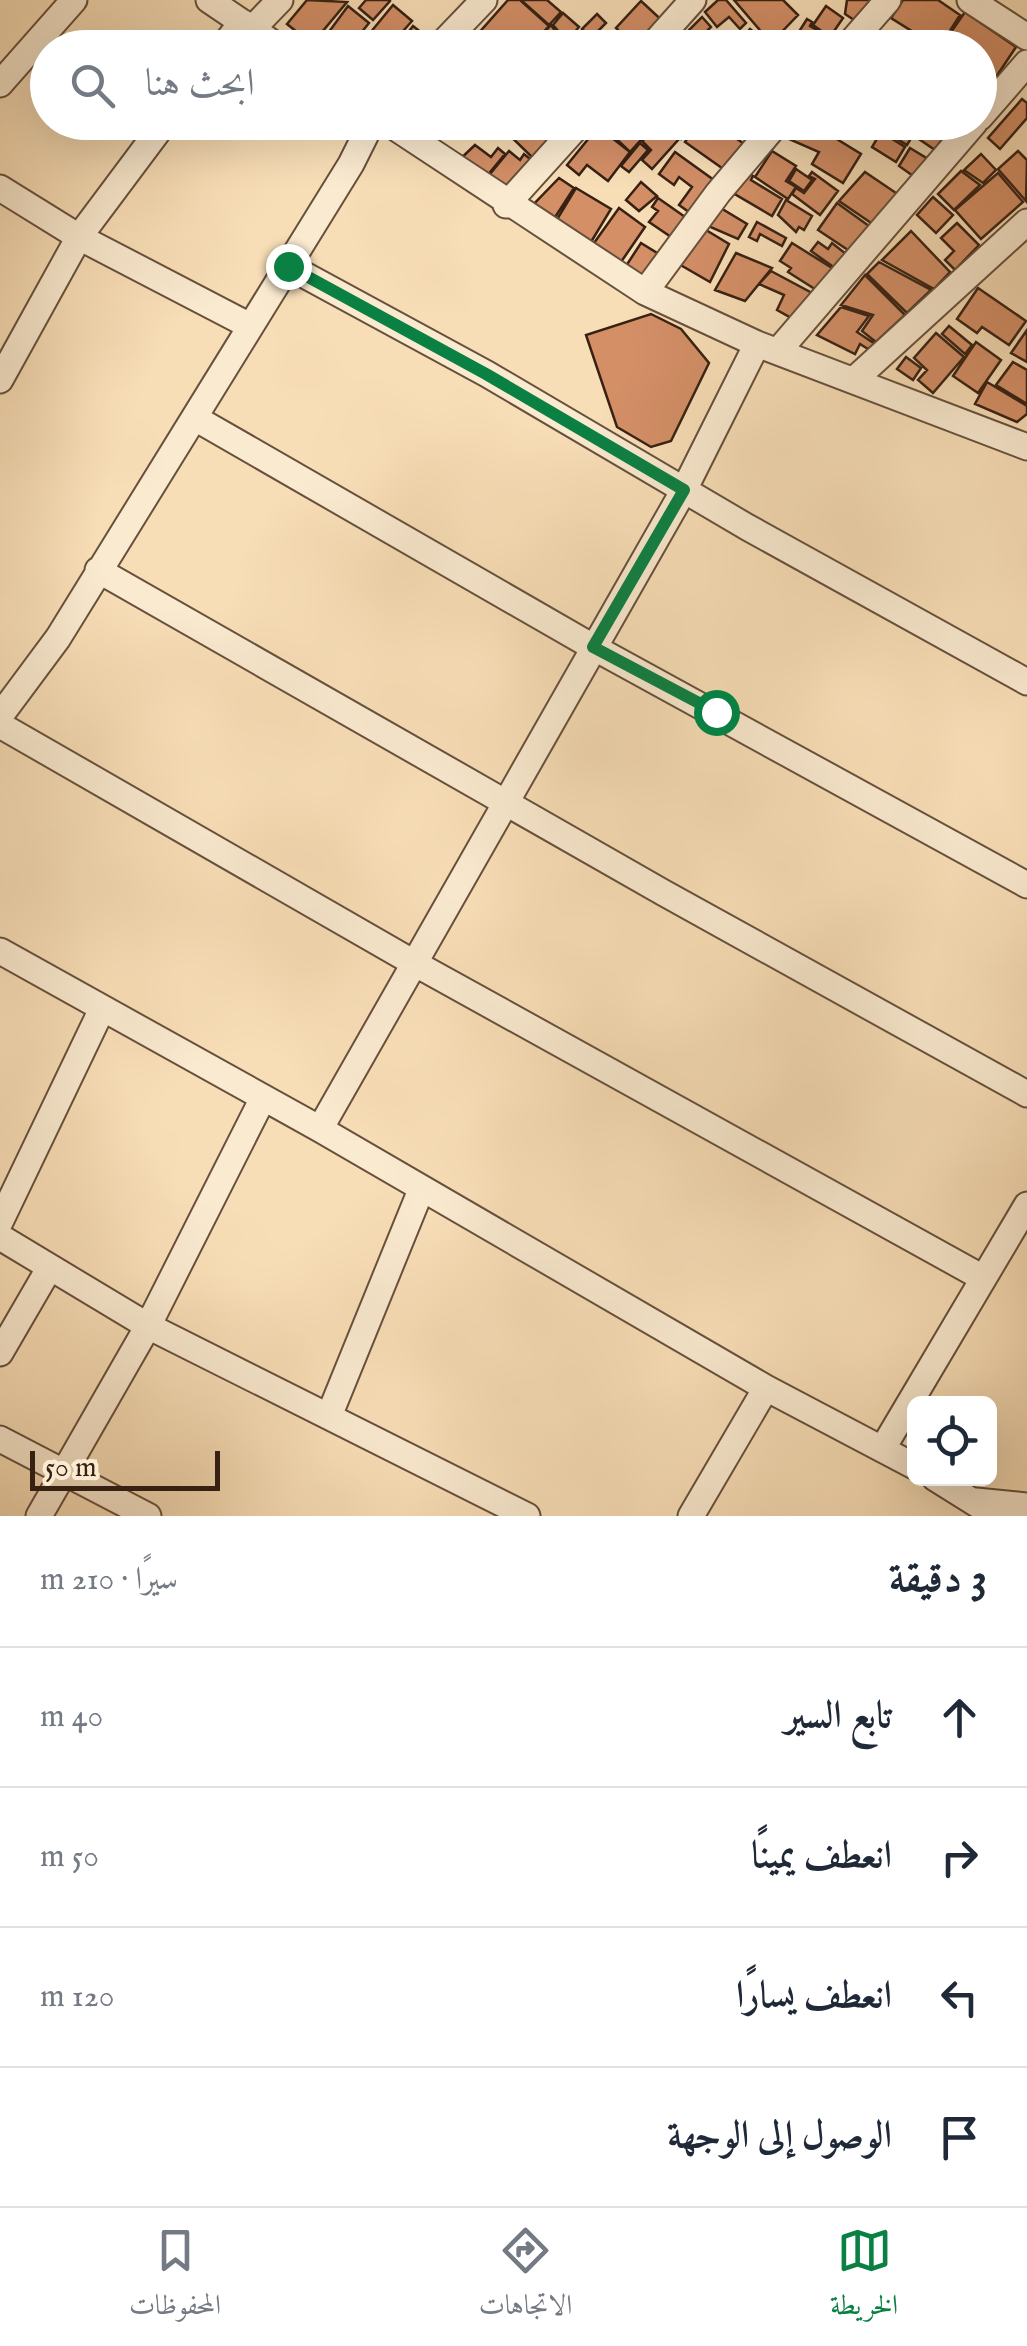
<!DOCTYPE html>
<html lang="ar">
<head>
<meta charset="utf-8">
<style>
	body { margin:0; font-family:"IM FELL English",Amiri,serif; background:#f6f6f7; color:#1f2937; direction:rtl }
	.controls { position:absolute; right:30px; bottom:30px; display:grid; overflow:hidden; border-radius:15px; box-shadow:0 10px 40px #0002 }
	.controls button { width:90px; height:90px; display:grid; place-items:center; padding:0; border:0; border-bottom:2px solid #e0e1e3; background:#fff; color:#1f2937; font:50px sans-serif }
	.scale { position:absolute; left:30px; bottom:25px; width:190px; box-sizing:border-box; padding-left:10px; border:5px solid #372113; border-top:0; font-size:28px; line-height:35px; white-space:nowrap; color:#372113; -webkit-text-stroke:8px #faead0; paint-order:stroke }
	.stop { position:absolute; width:30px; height:30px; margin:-22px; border:8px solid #0b8043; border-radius:50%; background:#fff }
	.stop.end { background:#0b8043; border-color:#fff; box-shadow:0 2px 10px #0008 }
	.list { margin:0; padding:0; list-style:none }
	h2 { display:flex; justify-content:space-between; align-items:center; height:130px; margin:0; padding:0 40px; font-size:42px }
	h2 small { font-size:32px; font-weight:400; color:#747a83 }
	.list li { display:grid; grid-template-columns:65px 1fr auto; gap:30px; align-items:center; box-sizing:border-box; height:140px; padding:0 40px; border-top:2px solid #e0e1e3 }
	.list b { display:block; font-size:38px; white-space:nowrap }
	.list em { font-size:32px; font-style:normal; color:#747a83 }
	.icon { flex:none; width:55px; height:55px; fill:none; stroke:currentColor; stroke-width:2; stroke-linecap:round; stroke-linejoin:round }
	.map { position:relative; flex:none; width:1027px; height:1516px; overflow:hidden; direction:ltr }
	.search { position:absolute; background:#fff; box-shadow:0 10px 40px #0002; left:30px; right:30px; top:30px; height:110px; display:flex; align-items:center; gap:25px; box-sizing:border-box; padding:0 35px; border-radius:55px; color:#747a83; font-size:38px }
	.sheet { height:690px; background:#fff }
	nav { display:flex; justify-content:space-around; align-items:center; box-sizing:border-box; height:140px; border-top:2px solid #e0e1e3; background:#fff; font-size:28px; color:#747a83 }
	nav a { display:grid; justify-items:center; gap:5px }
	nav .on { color:#0b8043 }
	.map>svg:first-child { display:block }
</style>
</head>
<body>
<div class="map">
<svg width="1027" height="1516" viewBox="0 0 1027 1516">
	<rect width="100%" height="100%" fill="#f8deb7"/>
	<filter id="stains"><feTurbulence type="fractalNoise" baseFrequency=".002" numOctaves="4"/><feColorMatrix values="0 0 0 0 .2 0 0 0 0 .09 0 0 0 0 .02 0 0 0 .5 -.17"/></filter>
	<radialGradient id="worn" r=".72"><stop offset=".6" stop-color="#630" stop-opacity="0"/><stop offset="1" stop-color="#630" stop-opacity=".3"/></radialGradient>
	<path fill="#d48f67" stroke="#372113" stroke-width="2.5" d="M307 0 347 2 312 44 287 24Z
		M366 0H390V1L373 20 359 8Z
		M508 0H520L549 26 533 43 538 48H502L492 38 487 44 477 35Z
		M521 0H547L561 12 549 25Z
		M718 0H726L746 23 740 29 729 17 717 27 705 12Z
		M734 0H783L798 15 771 43Z
		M847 0H880L863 26 845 14Z
		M903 0H938L960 15 939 48 891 18Z
		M641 1 667 25 646 48H636L616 28Z
		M393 5 412 21 388 48 370 33Z
		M348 6 369 23 349 48H317Z
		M826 6 843 18 830 37 813 25Z
		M965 12 1016 47 980 101V48H940Z
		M563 13 579 27 567 41 553 25Z
		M597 14 606 23 599 30 608 39 615 32 631 48 579 46 589 36 582 29Z
		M702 17 711 27 704 34 712 42 720 34 735 48H687L679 40Z
		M807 19 812 22 810 26 842 44 840 48H809L795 38Z
		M551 25 561 39 553 48H541L535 43Z
		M413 26 436 44 433 48H396Z
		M873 27 905 48H860Z
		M750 29 770 46 769 48 737 44Z
		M1022 99 1027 103V118L1000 149 988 138Z
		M488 122H544L561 139 538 163 502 128 496 134Z
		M608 122H635L647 133 630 152 604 127Z
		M637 122H664L662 126 678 140 652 169 642 160 651 150 642 141 650 133Z
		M670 122H694L681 139 666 127Z
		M698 122H713L747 146 729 173 685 142Z
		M728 122H767L752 143Z
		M790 122H809L861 154 843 183 812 164 819 152 782 136Z
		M892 122H909L907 127 915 132 907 145 886 132Z
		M943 122 950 127 935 150 916 137 924 122Z
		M598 127 630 152 608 181 587 165 579 175 567 165Z
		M881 132 905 147 896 162 872 147Z
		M640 143 648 150 629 172 621 166Z
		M475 145 491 157 498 148 505 154 482 182 457 162Z
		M910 148 928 159 916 178 899 166Z
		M509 151 520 160 524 154 535 163 509 199 485 180Z
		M772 151 796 166 786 181 796 187 788 199 755 177Z
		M1018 151 1027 160 1026 201 998 169Z
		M675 152 718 183 689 212 679 205 692 187 679 177 674 185 659 174Z
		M981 154 996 170 983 183 964 170Z
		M796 169 812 180 804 191 789 181Z
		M961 171 980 185 954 210 938 194Z
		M746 172 753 176 751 180 782 199 772 216 733 193Z
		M812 172 838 191 820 215 792 194 796 188 804 193 815 179 809 176Z
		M865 172 899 195 877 227 839 201Z
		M998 173 1023 202 981 239 955 210Z
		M559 178 574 188 550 225 530 208Z
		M641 182 657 196 639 211 626 200Z
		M576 188 611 209 591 242 556 221Z
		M933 197 953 215 936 233 917 215Z
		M658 198 688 219 674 239 649 222 658 211 652 207Z
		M786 200 812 216 804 230 799 227 796 232 778 215Z
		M837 203 869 226 851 252 818 230Z
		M719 207 747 224 738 239 708 226Z
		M619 208 645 227 621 262 594 243Z
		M757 222 786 238 782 246 760 234 757 241 749 237Z
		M957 223 979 245 955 270 945 260 954 251 941 238Z
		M706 230 729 244 710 282 677 263Z
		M911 231 950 272 934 289 882 260Z
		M818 242 828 249 832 243 846 254 835 268 811 251Z
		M641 243 662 256 645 282 624 269Z
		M792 243 832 268 818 291 788 272 791 268 780 261Z
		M736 253 772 268 745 301 715 290Z
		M879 262 931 290 907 313 867 274Z
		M771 271 812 293 795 320 777 310 784 295 759 284Z
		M865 275 905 315 876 342 862 331 873 315 841 305Z
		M978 288 1026 321 1009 345 982 327 977 333 957 319Z
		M841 307 869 316 857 332 875 344 868 349 860 344 855 354 817 335Z
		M651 314 681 329 709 363 671 441 651 447 617 427 586 335Z
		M949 326 972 345 965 354 942 334Z
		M1027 330V362L1011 353Z
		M936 333 964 357 933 393 918 380 927 370 914 358Z
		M976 342 1001 360 978 393 953 376Z
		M906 357 921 368 913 380 897 369Z
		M1013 362 1027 370V404L996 385Z
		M987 382 1027 406V414L1017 422 975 404Z"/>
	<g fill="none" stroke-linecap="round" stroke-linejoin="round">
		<defs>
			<path id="minor" d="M209 0 280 48
				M970 0 1027 37
				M253 28 280 0
				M222 48 242 22
				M438 48 484 0
				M650 48 693 0
				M846 48 888 0
				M0 84 74 0
				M980 117 1027 63
				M387 122 645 292 757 344 1027 447
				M0 188 79 237 250 326
				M506 205 581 122
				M288 266 487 374 747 527 1027 682
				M645 292 718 193 778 122
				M779 350 975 122
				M855 379 1027 222
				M0 380 79 237 165 122
				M195 418 593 647 1027 885
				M98 570 664 893 1027 1094
				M0 716 58 638 351 164 372 122
				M0 725 414 963 983 1278
				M0 951 320 1129 766 1388 914 1466
				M320 1129 684 490 757 344
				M0 1222 102 1009
				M0 1237 148 1326 527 1516
				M0 1353 50 1267
				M329 1416 421 1190
				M0 1439 148 1516
				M883 1448 1027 1205
				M935 1478 996 1516
				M976 1501 1027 1506
				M39 1516 148 1326 262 1100
				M691 1516 766 1388"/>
		</defs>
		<use href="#minor" stroke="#67503c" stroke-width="29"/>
		<use href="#minor" stroke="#faead0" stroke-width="25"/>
	</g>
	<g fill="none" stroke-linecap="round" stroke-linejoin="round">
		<path stroke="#0b8043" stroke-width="12" d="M288 266 486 374 684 490 593 647 716 712"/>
	</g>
	<rect width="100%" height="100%" filter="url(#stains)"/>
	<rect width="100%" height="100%" fill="url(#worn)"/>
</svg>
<div class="controls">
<button><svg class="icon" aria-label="locate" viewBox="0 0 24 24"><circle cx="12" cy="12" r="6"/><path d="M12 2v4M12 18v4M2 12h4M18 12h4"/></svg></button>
</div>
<div class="scale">50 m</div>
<div class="stop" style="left:716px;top:712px"></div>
<div class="stop end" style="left:288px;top:266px"></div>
<div class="search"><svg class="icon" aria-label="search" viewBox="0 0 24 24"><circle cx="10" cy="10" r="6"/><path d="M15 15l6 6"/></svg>ابحث هنا</div>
</div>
<section class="sheet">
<h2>3 دقيقة<small>سيرًا · 210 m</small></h2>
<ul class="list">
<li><svg class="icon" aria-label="ahead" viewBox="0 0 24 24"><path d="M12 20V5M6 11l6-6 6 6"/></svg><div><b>تابع السير</b></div><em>40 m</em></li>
<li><svg class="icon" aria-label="right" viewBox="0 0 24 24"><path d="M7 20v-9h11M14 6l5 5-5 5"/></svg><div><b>انعطف يمينًا</b></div><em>50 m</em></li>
<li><svg class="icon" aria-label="left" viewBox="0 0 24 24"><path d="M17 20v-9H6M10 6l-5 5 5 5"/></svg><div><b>انعطف يسارًا</b></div><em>120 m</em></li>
<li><svg class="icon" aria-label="arrive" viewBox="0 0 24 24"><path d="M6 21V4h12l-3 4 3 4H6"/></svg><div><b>الوصول إلى الوجهة</b></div></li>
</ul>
</section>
<nav>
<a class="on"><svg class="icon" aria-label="map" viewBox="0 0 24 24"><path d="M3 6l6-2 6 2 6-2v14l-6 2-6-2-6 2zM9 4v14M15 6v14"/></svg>الخريطة</a>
<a><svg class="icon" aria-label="directions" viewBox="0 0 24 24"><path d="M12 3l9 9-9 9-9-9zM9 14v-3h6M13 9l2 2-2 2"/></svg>الاتجاهات</a>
<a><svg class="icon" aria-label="saved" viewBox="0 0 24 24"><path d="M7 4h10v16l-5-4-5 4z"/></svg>المحفوظات</a>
</nav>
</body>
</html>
